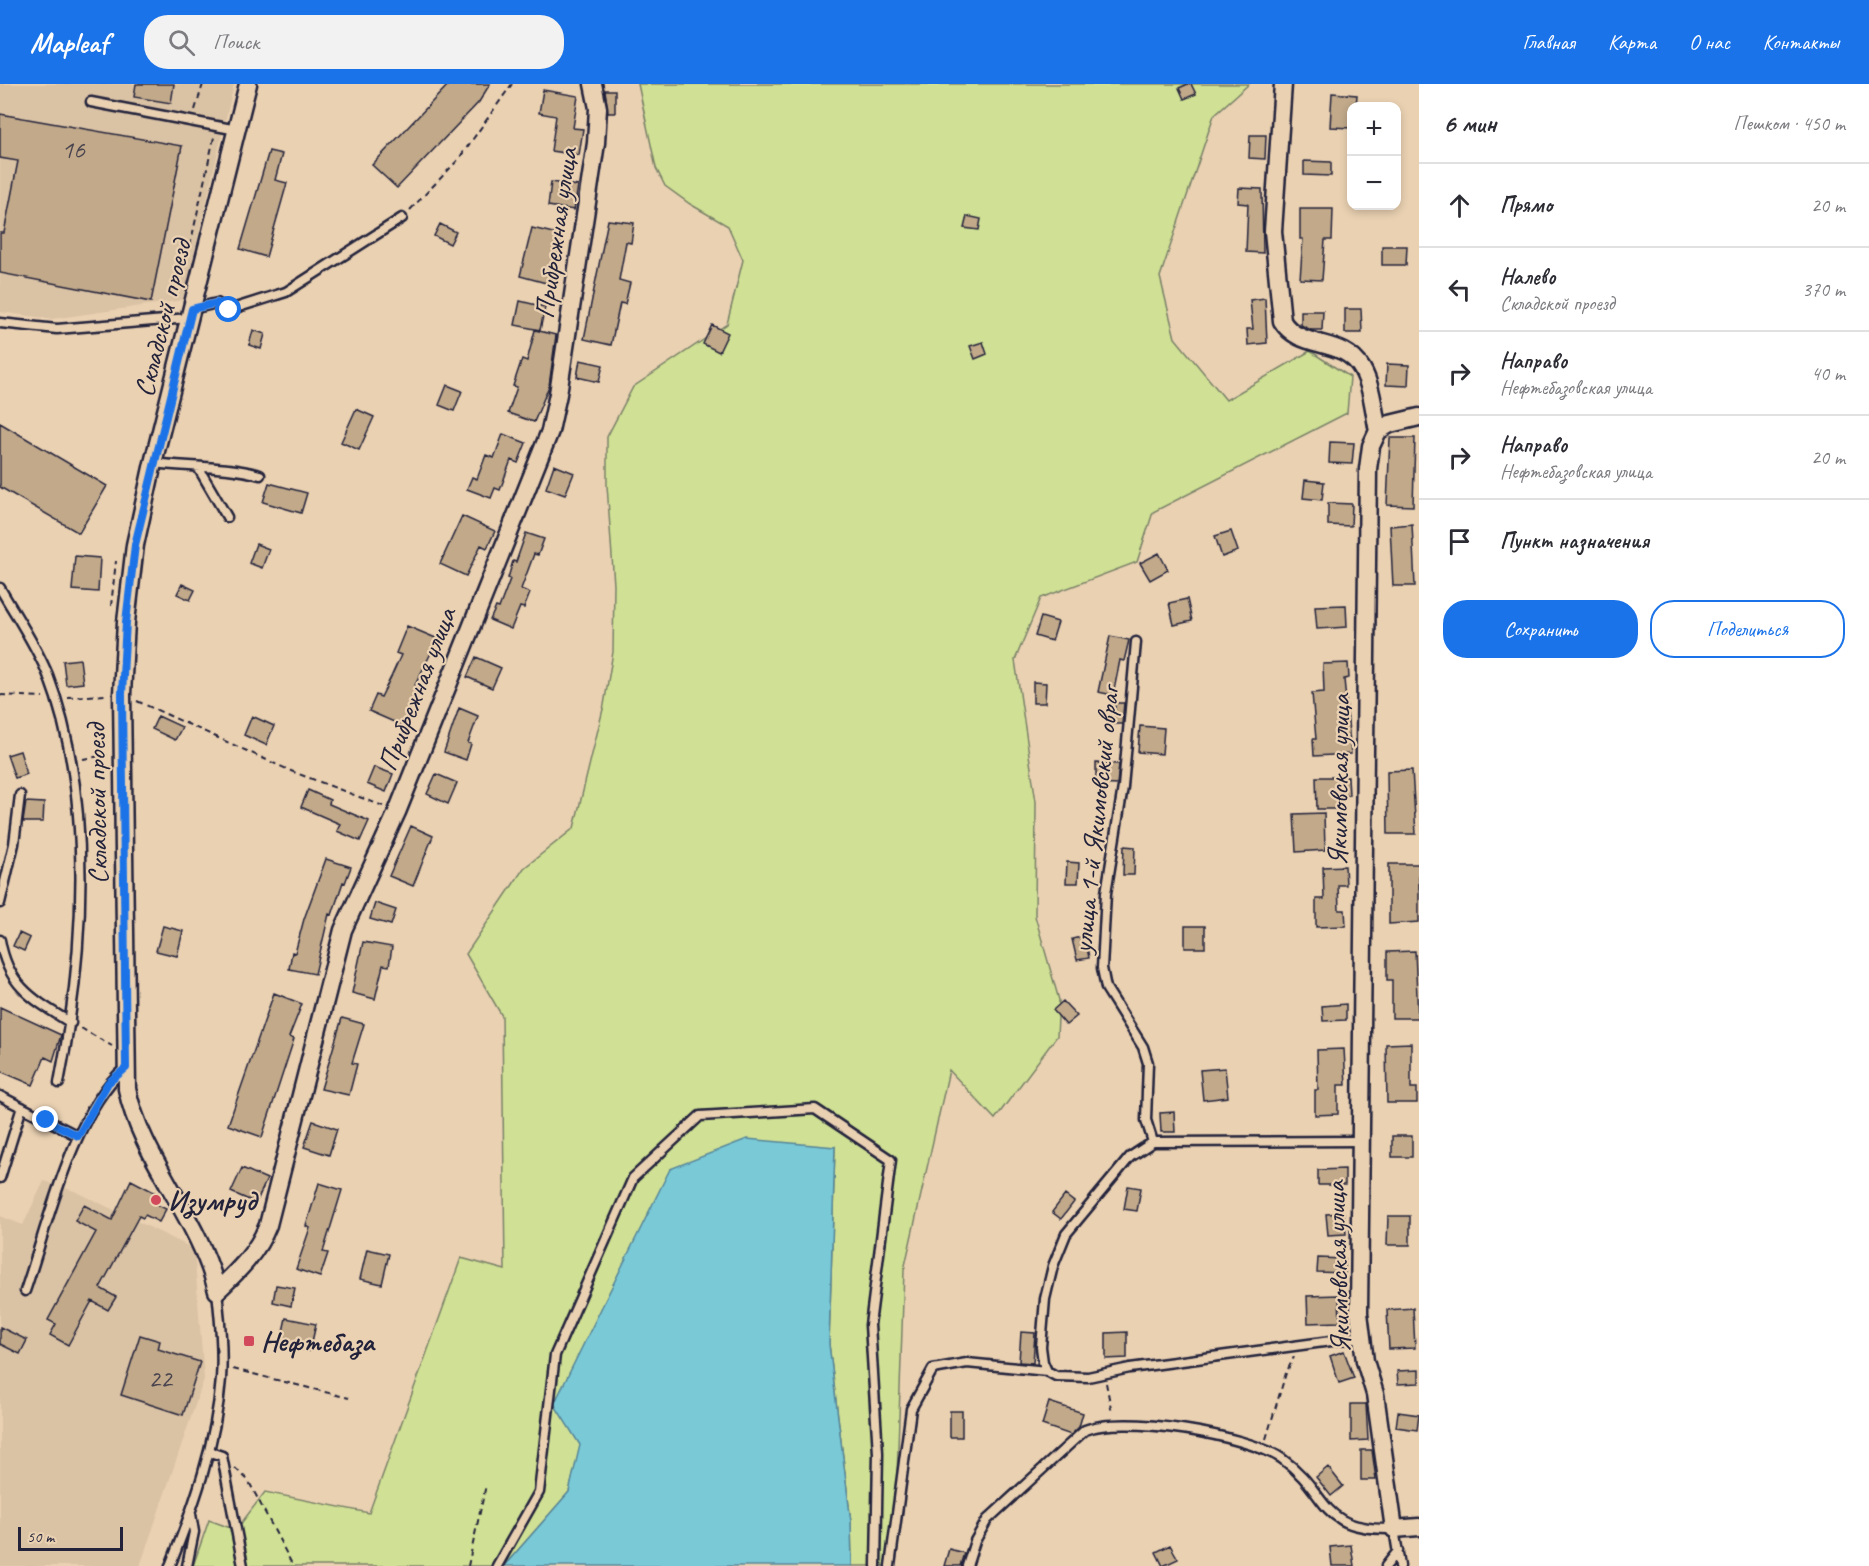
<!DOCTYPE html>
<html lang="ru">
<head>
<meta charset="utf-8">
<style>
	body { margin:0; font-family:Caveat,sans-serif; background:#f2f2f3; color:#2b2b33 }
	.controls { position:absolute; right:18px; top:18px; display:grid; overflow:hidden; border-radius:12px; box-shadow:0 3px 9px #0003 }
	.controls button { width:54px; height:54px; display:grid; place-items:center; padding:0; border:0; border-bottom:2px solid #e1e1e2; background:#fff; color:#2b2b33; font:30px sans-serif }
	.scale { position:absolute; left:18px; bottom:15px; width:105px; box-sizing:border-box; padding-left:6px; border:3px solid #22223b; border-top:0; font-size:16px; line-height:21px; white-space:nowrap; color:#22223b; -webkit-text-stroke:4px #ead1b2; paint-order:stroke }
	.stop { position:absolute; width:18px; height:18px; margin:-14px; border:4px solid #1a73e8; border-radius:50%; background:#fff }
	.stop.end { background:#1a73e8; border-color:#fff; box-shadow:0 2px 6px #0008 }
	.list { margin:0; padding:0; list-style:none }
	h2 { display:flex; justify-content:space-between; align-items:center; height:78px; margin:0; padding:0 24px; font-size:26px }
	h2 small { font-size:20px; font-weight:400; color:#7c7c81 }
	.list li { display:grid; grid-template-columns:39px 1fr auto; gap:18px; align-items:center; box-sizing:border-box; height:84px; padding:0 24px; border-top:2px solid #e1e1e2 }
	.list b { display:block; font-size:22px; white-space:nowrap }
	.list p { margin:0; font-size:20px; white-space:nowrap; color:#7c7c81 }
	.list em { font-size:20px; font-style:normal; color:#7c7c81 }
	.actions { display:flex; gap:12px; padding:18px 24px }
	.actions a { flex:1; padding:14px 0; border:2px solid #1a73e8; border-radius:24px; text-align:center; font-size:21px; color:#1a73e8 }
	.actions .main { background:#1a73e8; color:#fff }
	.icon { flex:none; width:33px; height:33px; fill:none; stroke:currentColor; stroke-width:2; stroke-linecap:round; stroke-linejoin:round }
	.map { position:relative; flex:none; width:1419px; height:1482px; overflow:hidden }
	header { display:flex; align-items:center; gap:36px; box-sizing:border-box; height:84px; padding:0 30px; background:#1a73e8; color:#fff }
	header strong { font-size:28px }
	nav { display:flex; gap:33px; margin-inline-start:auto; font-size:21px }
	.search { width:420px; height:54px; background:#f2f2f3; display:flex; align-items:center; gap:15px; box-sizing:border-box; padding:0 21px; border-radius:24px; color:#7c7c81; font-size:22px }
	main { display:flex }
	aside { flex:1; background:#fff }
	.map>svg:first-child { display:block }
</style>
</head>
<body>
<header>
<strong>Mapleaf</strong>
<div class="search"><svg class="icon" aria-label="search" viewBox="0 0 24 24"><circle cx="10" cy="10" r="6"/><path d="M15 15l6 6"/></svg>Поиск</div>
<nav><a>Главная</a><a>Карта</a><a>О нас</a><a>Контакты</a></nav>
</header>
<main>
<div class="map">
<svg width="1419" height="1482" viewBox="0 0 1419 1482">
	<rect width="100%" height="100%" fill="#ead1b2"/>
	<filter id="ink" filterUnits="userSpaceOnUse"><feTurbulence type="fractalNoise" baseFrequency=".0167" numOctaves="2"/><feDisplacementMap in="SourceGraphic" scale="12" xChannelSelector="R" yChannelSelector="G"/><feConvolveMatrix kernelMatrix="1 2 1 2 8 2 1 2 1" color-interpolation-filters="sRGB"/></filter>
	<g filter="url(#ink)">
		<path fill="#dac2a4" d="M0 0H234L183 216 52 235 0 228Z
			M44 1097 77 1108 194 1165 204 1295 140 1482H0V1132L23 1141Z"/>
		<path fill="#d0e094" stroke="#798168" stroke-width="1.5" d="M638 0H1249L1214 31 1160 193 1175 254 1226 316 1310 267 1350 293 1347 329 1153 428 1137 478 1041 514 1015 576 1036 718 1035 832 1059 916 1057 952 995 1035 949 986 904 1186 894 1482H852L851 1438 829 1260 835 1063 581 1361 569 1408 504 1482H193L209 1436 236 1446 265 1408 369 1429 461 1174 505 1186 502 932 466 870 524 784 574 744 604 621 613 568 614 501 607 401V353L633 303 727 240 743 176 728 142 690 120 665 102 656 84Z"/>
		<path fill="#7ac9d7" stroke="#578699" stroke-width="1.5" d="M747 1055 835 1063 829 1260 851 1438 852 1482H504L569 1408 580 1361 554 1320 670 1085Z"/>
		<path fill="#c1a98a" stroke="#22223b" stroke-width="1.5" d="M136 0H174L171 19 134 13Z
			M449 0H490L479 18 397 104 372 81Z
			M1188 0H1191L1196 10 1184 15 1179 4Z
			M543 6 578 12 573 44 583 45 579 71 551 67 556 32 539 29Z
			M605 6H615V29H608Z
			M1332 9 1357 11 1356 22H1352V44L1330 43Z
			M0 30 182 62 151 218 0 189V149H4L18 77 0 74Z
			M1250 51H1266L1265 75 1249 74Z
			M269 67 282 70 275 96 287 99 266 173 240 165Z
			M1304 77 1331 78V92L1304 91Z
			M551 98 578 102 574 126 548 122Z
			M1239 104 1262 105 1263 169 1246 168 1248 120 1238 119Z
			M1300 125H1333L1332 156H1325L1322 196 1300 195 1303 155H1300Z
			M967 132 981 135 979 146 964 144Z
			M608 136 634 139 631 159 626 158 619 196 630 199 625 220 620 219 611 261 584 255Z
			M440 140 456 148 450 160 434 152Z
			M532 144 562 151 550 200 520 192Z
			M1382 162H1407L1406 181H1382Z
			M1265 214 1267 259 1248 261 1247 245H1253L1250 216Z
			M520 217 545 223 540 246 515 241Z
			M1345 225H1361L1362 249H1345Z
			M1301 227H1323L1322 246H1311L1301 241Z
			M712 241 728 249 719 268 703 260Z
			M253 246 265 250 261 265 249 261Z
			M535 246 556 251 549 302 534 338 508 329 517 303 513 302 522 275 527 277Z
			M983 258 987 270 975 275 970 262Z
			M580 276 603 281 599 298 577 293Z
			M1387 280 1409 281 1408 302 1386 301Z
			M447 301 462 307 454 327 439 321Z
			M356 325 374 333 359 366 341 358Z
			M0 339 107 402 79 449 0 403Z
			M503 350 526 359 518 379 511 376 500 406 495 404 491 414 467 405 472 393 477 395 486 371 494 374Z
			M1390 354H1415L1413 422 1387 421Z
			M1330 358 1354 359 1352 380 1329 379Z
			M554 381 574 389 565 411 546 404Z
			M1305 396 1324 398 1322 416 1303 414Z
			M269 399 307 409 301 429 263 418Z
			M1328 419 1352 420 1351 442 1328 441Z
			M462 432 495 447 487 464 481 461 466 492 440 480Z
			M1412 440 1415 502H1393L1390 442Z
			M1231 447 1238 467 1222 473 1215 452Z
			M526 449 544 455 538 471 534 470 521 505 530 509 524 524 520 523 511 545 490 536 496 523 499 524 510 495 508 494 513 477 516 478Z
			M256 460 269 465 262 484 249 479Z
			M1159 469 1168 486 1150 496 1140 479Z
			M75 472 100 474 98 508 72 506Z
			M182 500 195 506 190 516 177 510Z
			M1187 515 1192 537 1174 541 1169 519Z
			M1346 521 1347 543 1317 545 1315 522Z
			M1041 533 1058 538 1052 557 1035 552Z
			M407 542 438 555 414 603 417 604 403 642 369 627 376 611 381 613 391 593 401 571 396 569Z
			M1110 552 1129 556 1124 577 1120 576 1113 611 1098 608Z
			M476 573 501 584 492 604 467 593Z
			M80 575 83 599 66 601 63 577Z
			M1348 579 1349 594 1344 595 1351 670 1314 672 1313 655H1316L1312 609 1324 608 1323 580Z
			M1033 598 1046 599 1045 619H1033Z
			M1115 619H1124L1122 640H1114Z
			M459 624 478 632 468 659 471 660 466 676 444 668Z
			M158 632 182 643 175 656 152 645Z
			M252 632 274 642 266 661 244 651Z
			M1140 642 1164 644 1162 670 1138 668Z
			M20 667 27 690 15 694 7 671Z
			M1096 679 1119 680 1117 701 1096 700Z
			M374 683 393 690 386 708 367 700Z
			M1412 686 1416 750H1388L1387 687Z
			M436 690 457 699 448 720 427 710Z
			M1316 693H1348L1349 711 1340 712 1341 725H1317Z
			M308 706 330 716 329 720 369 737 360 757 337 747 340 740 301 723Z
			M26 718 44 719 43 738H23Z
			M1324 729 1325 766 1296 768 1294 730Z
			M411 742 433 752 413 802 389 792Z
			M1124 762 1135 763 1134 791H1123Z
			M326 775 351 783 345 799 343 798 332 831 329 830 315 890 289 885 292 868 295 869 304 835Z
			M1067 778 1079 779 1078 799H1066Z
			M1389 780H1419V838L1389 840Z
			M1345 782 1346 801H1338L1339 826H1345L1346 842 1316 843V815H1324L1323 783Z
			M375 819 396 826 391 841 370 835Z
			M163 842 183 847 177 872 156 867Z
			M1185 842H1205V864H1185Z
			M19 849 30 854 24 867 13 862Z
			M1085 852 1089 874 1077 876 1072 855Z
			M363 858 392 863 389 882 383 881 375 915 352 909Z
			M1415 867 1418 934H1392V896H1387V868Z
			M274 909 302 920 289 953 294 955 262 1053 228 1041Z
			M1063 917 1077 932 1066 941 1053 926Z
			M1346 920V936L1323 937 1322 922Z
			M0 923 61 951 53 977 45 973 33 1001 0 987Z
			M342 934 364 940 352 979 357 980 349 1011 321 1005Z
			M1411 959V1004H1417V1019H1387L1386 960Z
			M1344 965 1346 1001H1338V1030L1315 1031V1006H1318L1317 966Z
			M1225 984 1228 1013 1203 1016 1200 986Z
			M1174 1028 1175 1048H1161L1160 1029Z
			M313 1037 337 1045 329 1071 304 1063Z
			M1392 1052H1412V1073H1392Z
			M242 1084 267 1095 256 1119 231 1108Z
			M1345 1085V1101H1318V1086Z
			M131 1096 156 1109 151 1118 166 1125 159 1138 145 1131 143 1134 139 1132 100 1204 116 1213 108 1226 92 1217 68 1261 50 1251 56 1240 48 1236 96 1148 75 1137 84 1121 112 1136Z
			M319 1099 342 1106 323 1168 328 1169 320 1193 296 1185 310 1144 306 1142Z
			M1128 1102 1141 1104 1137 1127 1124 1125Z
			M1065 1111 1074 1118 1061 1135 1052 1128Z
			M1344 1129 1346 1150 1328 1151 1326 1130Z
			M1388 1132H1410V1161H1387Z
			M367 1165 389 1170 382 1200 360 1195Z
			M1318 1174 1345 1175V1189L1317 1188Z
			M276 1201 295 1204 291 1222 273 1218Z
			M1339 1211 1340 1238 1308 1239 1307 1212Z
			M1413 1224 1415 1264 1389 1265 1387 1226Z
			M286 1234 316 1240 310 1267 280 1261Z
			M0 1243 27 1256 20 1270 0 1260Z
			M1021 1248 1035 1249 1033 1279 1019 1278Z
			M1127 1248V1274L1106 1275V1249Z
			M140 1251 160 1257 158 1265 200 1278 183 1331 121 1311Z
			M1344 1267 1354 1294 1339 1299 1330 1272Z
			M1419 1286V1299L1398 1300 1397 1287Z
			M1049 1318 1083 1329 1079 1343 1071 1351 1042 1341Z
			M1351 1320H1366L1368 1356 1351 1357Z
			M950 1327H962V1353H950Z
			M1398 1328 1419 1331 1417 1346 1396 1343Z
			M1361 1366H1372L1376 1396H1361Z
			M1328 1383 1343 1402 1331 1412 1316 1393Z
			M1170 1461 1178 1475 1163 1482 1156 1468Z
			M1351 1461 1354 1482H1332L1330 1463Z
			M949 1465 964 1469 960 1482H944Z"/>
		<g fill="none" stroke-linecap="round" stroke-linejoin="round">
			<defs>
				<path id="service" d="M91 18 237 46
					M192 225 217 219 229 226 286 208 402 134
					M0 239 57 245 189 234
					M153 379C187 383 228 382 260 391
					M199 385 227 433
					M0 504C16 532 36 561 48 591 95 714 84 873 59 999
					M1136 558 1123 703 1106 809 1102 884 1106 904 1143 963 1148 979 1146 1036 1153 1058 1361 1057
					M0 819 14 760 20 711
					M0 856C8 903 34 916 71 939
					M0 1012 78 1052
					M1153 1058 1130 1073 1066 1150 1053 1182 1045 1215 1041 1263 1043 1278 1047 1287 1056 1292 1088 1293 1130 1284 1361 1253
					M0 1094 22 1023
					M25 1207C48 1140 72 1030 125 984
					M210 1368 222 1372 243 1482
					M170 1482C194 1422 216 1360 221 1295 223 1266 220 1236 217 1207
					M187 1482 194 1448 191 1430
					M497 1482 539 1408 555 1271 633 1094 700 1032 815 1025 891 1076 870 1241 878 1369 876 1482
					M890 1482 911 1325 933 1285 967 1279 1047 1287
					M967 1482 975 1457 987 1436 1085 1346C1123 1330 1246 1351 1281 1374 1332 1410 1315 1447 1394 1445L1400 1482
					M1386 1482 1398 1467"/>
				<path id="minor" d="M1283 0 1273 147 1282 237C1300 267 1343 252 1362 285 1372 302 1374 328 1378 347L1371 362 1368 385 1359 1229 1365 1277 1375 1310 1394 1445 1419 1443
					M1378 347 1390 340 1419 333
					M217 1207C238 1187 257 1169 268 1141L343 846 397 728 550 347 558 310 596 59 598 24 593 0
					M217 1207C200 1135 141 1074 127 1005L122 610 126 538 135 461 153 379 248 0"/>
			</defs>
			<use href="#service" stroke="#22223b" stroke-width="13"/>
			<use href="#minor" stroke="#22223b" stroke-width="21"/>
			<path stroke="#22223b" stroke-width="2" stroke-dasharray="6 4.5" stroke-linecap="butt" d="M195 26 203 0
				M410 126 458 76 512 0
				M190 162 214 53
				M111 522 116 477
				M0 611 43 613
				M67 613 106 611
				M137 617 291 687 383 722
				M83 675 107 671
				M81 944 112 962
				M233 1285 349 1314
				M1106 1299 1112 1329
				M1266 1355 1286 1289 1294 1273
				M235 1384 248 1396 293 1482
				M468 1482 486 1401"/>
			<use href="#service" stroke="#ead1b2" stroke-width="8"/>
			<use href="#minor" stroke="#ead1b2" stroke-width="16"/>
		</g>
	</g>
	<g fill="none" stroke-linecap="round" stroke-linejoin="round" filter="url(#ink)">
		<path stroke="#1a73e8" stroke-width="8" d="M46 1036 78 1052 108 999 126 984 122 610 126 538 135 461 192 225 217 219 229 226"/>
	</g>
	<g fill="#d1495b" stroke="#ead1b2" stroke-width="2">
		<circle cx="156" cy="1116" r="6"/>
		<rect x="243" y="1251" width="12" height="12" rx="3"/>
	</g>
	<g text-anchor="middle" stroke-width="4.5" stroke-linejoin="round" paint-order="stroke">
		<g font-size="26" fill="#4a444f">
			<text x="73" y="74">16</text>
			<text x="160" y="1303">22</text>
		</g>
		<g font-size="28" fill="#22223b" stroke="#ead1b2">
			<text transform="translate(555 149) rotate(-82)" y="10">Прибрежная улица</text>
			<text transform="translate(162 234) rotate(-76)" y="10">Складской проезд</text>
			<text transform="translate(416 605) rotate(-69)" y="10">Прибрежная улица</text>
			<text transform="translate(1338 696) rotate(-89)" y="10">Якимовская улица</text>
			<text transform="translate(96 720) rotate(-91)" y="10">Складской проезд</text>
			<text transform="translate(1095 736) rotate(-84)" y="10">улица 1-й Якимовский овраг</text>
			<text transform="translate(1337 1183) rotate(-92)" y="10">Якимовская улица</text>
		</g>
		<g font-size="28" font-weight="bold" fill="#22223b" stroke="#ead1b2" text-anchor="start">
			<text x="168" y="1126">Изумруд</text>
			<text x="261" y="1267">Нефтебаза</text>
		</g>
	</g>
</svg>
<div class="controls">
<button>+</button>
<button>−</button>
</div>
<div class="scale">50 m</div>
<div class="stop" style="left:229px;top:226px"></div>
<div class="stop end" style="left:46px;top:1036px"></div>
</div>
<aside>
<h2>6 мин<small>Пешком · 450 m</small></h2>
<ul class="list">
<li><svg class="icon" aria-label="ahead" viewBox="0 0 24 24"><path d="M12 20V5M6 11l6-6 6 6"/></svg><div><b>Прямо</b></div><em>20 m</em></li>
<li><svg class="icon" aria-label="left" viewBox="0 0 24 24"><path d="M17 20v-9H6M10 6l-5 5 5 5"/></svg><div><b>Налево</b><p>Складской проезд</p></div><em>370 m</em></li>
<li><svg class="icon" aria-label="right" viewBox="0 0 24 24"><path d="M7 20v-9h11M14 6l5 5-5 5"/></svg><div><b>Направо</b><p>Нефтебазовская улица</p></div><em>40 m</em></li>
<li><svg class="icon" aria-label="right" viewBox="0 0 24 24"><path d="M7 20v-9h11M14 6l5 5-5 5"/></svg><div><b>Направо</b><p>Нефтебазовская улица</p></div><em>20 m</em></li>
<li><svg class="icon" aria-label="arrive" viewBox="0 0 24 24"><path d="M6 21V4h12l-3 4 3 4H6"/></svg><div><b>Пункт назначения</b></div></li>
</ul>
<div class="actions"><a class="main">Сохранить</a><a>Поделиться</a></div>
</aside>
</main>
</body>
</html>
